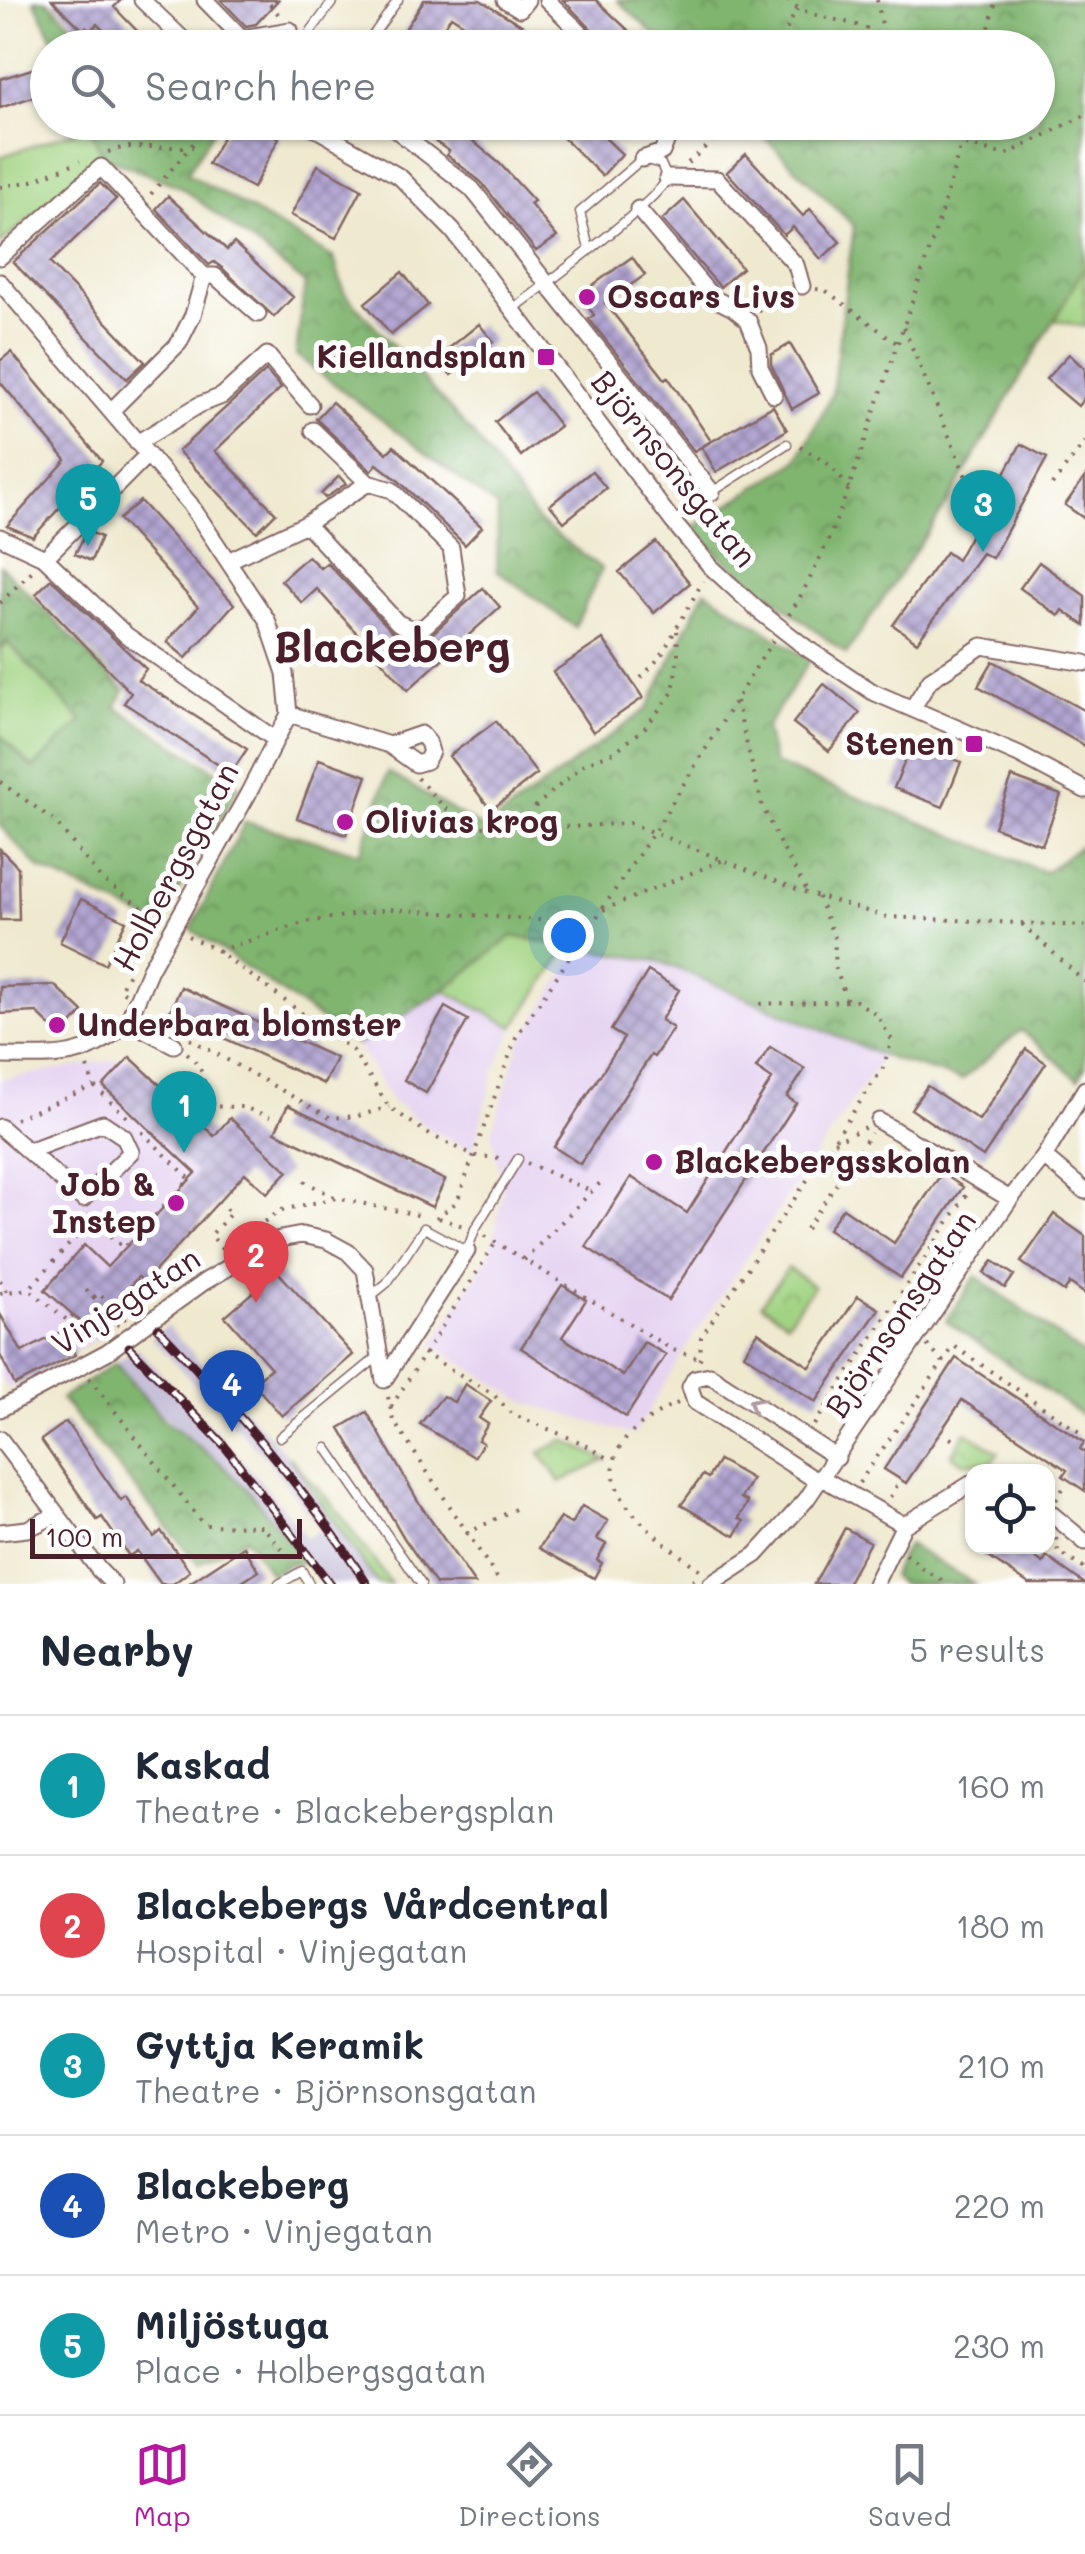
<!DOCTYPE html>
<html lang="en">
<head>
<meta charset="utf-8">
<style>
	body { margin:0; font-family:Mali,sans-serif; background:#f2f2f3; color:#1f2937 }
	.controls { position:absolute; right:30px; bottom:30px; display:grid; overflow:hidden; border-radius:20px; box-shadow:0 2px 8px #0004 }
	.controls button { width:90px; height:90px; display:grid; place-items:center; padding:0; border:0; border-bottom:2px solid #e0e1e3; background:#fff; color:#1f2937; font:50px sans-serif }
	.scale { position:absolute; left:30px; bottom:25px; width:272px; box-sizing:border-box; padding-left:10px; border:5px solid #4a1f2b; border-top:0; font-size:28px; line-height:35px; white-space:nowrap; color:#4a1f2b; -webkit-text-stroke:8px #fff; paint-order:stroke }
	.you { position:absolute; left:568px; top:935px; width:35px; height:35px; margin:-25px; border:8px solid #fff; border-radius:50%; background:#1a73e8; box-shadow:0 0 0 15px #1a73e833 }
	.badge { display:grid; place-items:center; width:65px; height:65px; border-radius:50%; background:#b5179e; color:#fff; font-size:32px; font-weight:700 }
	.pin { position:absolute; translate:-50% -82px; filter:drop-shadow(0 2px 5px #0008) }
	.pin::after { content:''; position:absolute; top:52px; width:35px; height:30px; background:inherit; clip-path:polygon(0 0,100% 0,50% 100%) }
	.list { margin:0; padding:0; list-style:none }
	h2 { display:flex; justify-content:space-between; align-items:center; height:130px; margin:0; padding:0 40px; font-size:42px }
	h2 small { font-size:32px; font-weight:400; color:#747a83 }
	.list li { display:grid; grid-template-columns:65px 1fr auto; gap:30px; align-items:center; box-sizing:border-box; height:140px; padding:0 40px; border-top:2px solid #e0e1e3 }
	.list b { display:block; font-size:38px; white-space:nowrap }
	.list p { margin:0; font-size:32px; white-space:nowrap; color:#747a83 }
	.list em { font-size:32px; font-style:normal; color:#747a83 }
	.icon { flex:none; width:55px; height:55px; fill:none; stroke:currentColor; stroke-width:2; stroke-linecap:round; stroke-linejoin:round }
	.map { position:relative; flex:none; width:1085px; height:1584px; overflow:hidden }
	.search { position:absolute; background:#fff; box-shadow:0 2px 8px #0004; left:30px; right:30px; top:30px; height:110px; display:flex; align-items:center; gap:25px; box-sizing:border-box; padding:0 35px; border-radius:55px; color:#747a83; font-size:38px }
	.sheet { height:830px; background:#fff }
	nav { display:flex; justify-content:space-around; align-items:center; box-sizing:border-box; height:140px; border-top:2px solid #e0e1e3; background:#fff; font-size:28px; color:#747a83 }
	nav a { display:grid; justify-items:center; gap:5px }
	nav .on { color:#b5179e }
	.map>svg:first-child { display:block }
</style>
</head>
<body>
<div class="map">
<svg width="1085" height="1584" viewBox="0 0 1085 1584">
	<defs>
		<pattern id="forest-crowns" width="20" height="18" patternUnits="userSpaceOnUse" patternTransform="scale(2.5)"><rect width="20" height="18" fill="#80b570"/><path d="M2 6a3 3 0 1 1 6 0M12 15a3 3 0 1 1 6 0" fill="none" stroke="#6b935c"/></pattern>
		<pattern id="park-crowns" width="20" height="18" patternUnits="userSpaceOnUse" patternTransform="scale(2.5)"><rect width="20" height="18" fill="#a1d382"/><path d="M2 6a3 3 0 1 1 6 0M12 15a3 3 0 1 1 6 0" fill="none" stroke="#8cb570"/></pattern>
		<pattern id="building-cross-hatch" width="8" height="8" patternUnits="userSpaceOnUse" patternTransform="scale(2.5)"><rect width="8" height="8" fill="#b1a5d1"/><path d="M0 0l8 8M0 8l8-8" fill="none" stroke="#9286aa"/></pattern>
	</defs>
	<rect width="100%" height="100%" fill="#fff"/>
	<filter id="ink" filterUnits="userSpaceOnUse"><feTurbulence type="fractalNoise" baseFrequency=".01" numOctaves="2"/><feDisplacementMap in="SourceGraphic" scale="20" xChannelSelector="R" yChannelSelector="G"/><feConvolveMatrix kernelMatrix="1 2 1 2 8 2 1 2 1" color-interpolation-filters="sRGB"/></filter>
	<filter id="wash" filterUnits="userSpaceOnUse"><feTurbulence type="fractalNoise" baseFrequency=".0048" numOctaves="4" result="noise"/><feDisplacementMap in="SourceGraphic" scale="40" xChannelSelector="R" yChannelSelector="G"/><feGaussianBlur stdDeviation="2.25" result="paint"/><feColorMatrix in="noise" values="0 0 0 0 0 0 0 0 0 0 0 0 0 0 0 0 0 1.4 0 .05"/><feComposite in="paint" operator="in"/></filter>
	<g filter="url(#wash)">
		<rect width="100%" height="100%" fill="#efe9cf"/>
		<path fill="#e5d3f1" d="M581 948 662 962 883 1056 692 1338 634 1435 527 1403 433 1345 490 1254 503 1192 492 1132 520 1043Z
			M288 990H444L514 1027 494 1072 473 1150 431 1130 391 1100 357 1045Z
			M130 1057 213 1135 230 1118 288 1171 267 1193 245 1174 145 1282 98 1338 8 1389 0 1376V1080Z"/>
		<path fill="#c7c0d9" d="M167 1326 289 1457 378 1584H323L249 1491 145 1400 115 1363 137 1348 252 1471 307 1538 321 1529 267 1459 151 1338Z"/>
		<path fill="#a1d382" stroke="#767956" stroke-width="2.5" d="M90 126 103 157 0 244V157Z
			M7 642 83 721 32 769 0 735V649Z
			M511 936 569 946 514 1027 444 990Z
			M289 1457 333 1505 391 1584H378Z"/>
		<path fill="url(#forest-crowns)" stroke="#656a4e" stroke-width="2.5" d="M34 0H47L96 47H57Z
			M617 0H1085V327L1054 320 948 502 846 654 718 555 694 527 798 460 832 394 854 226 750 123 1038 122V48L668 47Z
			M89 123H218L187 173 334 258 344 292 472 433 538 521 602 569 575 627 497 570 498 508 296 355 305 283 181 187 103 157Z
			M0 565 125 691 116 707 239 786 159 925 39 868 0 826V735L33 768 82 721 8 643 0 649Z
			M705 590 810 660 766 728 774 764 1045 872 1085 842V1068L1078 1079 1021 1030 962 1080 883 1056 662 962 512 936 444 990 357 1045 191 929 245 822 360 853 388 772 484 829 647 709Z
			M976 1276 1085 1356V1417L946 1321Z
			M115 1363 164 1420 218 1461 249 1491 306 1562 288 1565 270 1574 246 1538 198 1564 61 1399Z
			M907 1545 914 1548 975 1584H901L891 1576Z"/>
		<path fill="url(#park-crowns)" stroke="#767956" stroke-width="2.5" d="M1085 266V327L1054 320 1055 319Z
			M788 1268 814 1286 787 1322 761 1304Z
			M966 1432 999 1452 991 1462H963L951 1455Z
			M564 1440 606 1460 560 1482 540 1453Z"/>
		<g id="blocks">
			<path fill="url(#building-cross-hatch)" d="M52 0H121L114 7 142 36 129 48H120L97 24 90 31 86 27 83 30Z
				M221 0H278L256 24 246 26Z
				M424 0H480L528 29 515 48H502L451 16 431 48H393Z
				M563 0H596L628 30 624 36 636 48H610Z
				M38 67 47 92 0 108V79Z
				M231 122H249L279 138 253 188 208 164Z
				M406 122H458L470 132 467 136 500 164 534 201 530 204 557 237 536 251 481 182 447 155 449 151Z
				M547 122H589L622 154 602 176Z
				M746 154 803 216 810 209 840 242 821 259 793 227 784 235 727 172Z
				M318 165 362 189 336 238 291 215Z
				M100 183 116 199 50 263 145 362 127 379 13 262Z
				M168 196 227 250 234 243 293 297 274 317 222 268 214 262 209 265 156 209Z
				M684 200 742 268 720 287 662 220Z
				M632 257 645 275 605 303 665 379 668 377 711 441 694 451 589 319 594 315 579 295Z
				M402 272 428 305 391 335 365 303Z
				M479 324 493 341 451 375 437 358Z
				M790 344 819 393 792 409 771 364V355Z
				M11 352 102 461 33 537 7 526 66 460 0 382V361Z
				M1069 354 1085 369V397L1078 406 1046 379Z
				M266 371 281 388 215 451 276 513 257 532 178 451Z
				M533 392 560 426 521 456 495 422Z
				M332 402 387 453 394 446 482 527 465 545 400 482 377 464 371 471 316 419Z
				M773 406 787 430 716 472 702 447Z
				M1021 444 1047 458 992 558 982 553 917 642 893 625 946 552 957 560Z
				M592 471 606 488 564 522 550 505Z
				M339 476 346 484 325 498 321 494Z
				M1085 477V519L1065 505Z
				M140 501 234 604 186 658 167 642 198 607 119 519Z
				M87 531 101 537 91 561 75 554Z
				M656 542 690 583 654 613 619 572Z
				M308 556 320 568 327 563 412 652 483 588 500 607 408 690 317 589 302 603 281 580Z
				M1039 562 1085 596V626L1063 610 1059 616 1020 588Z
				M51 579 146 669 138 680 247 749 231 773 124 703 131 693 36 594Z
				M603 639 643 698 593 732 553 672Z
				M993 661 1085 711V746L978 686Z
				M824 684 860 713 829 751 793 723Z
				M496 721 537 774 491 810 449 756Z
				M912 743 961 762 943 807 894 788Z
				M319 759 367 776 346 835 297 818Z
				M1012 777 1061 795 1042 845 994 827Z
				M0 849 18 867 19 920H0Z
				M81 899 126 921 105 964 60 942Z
				M648 971 679 990 661 1020 673 1028 654 1057 651 1055 580 1164 554 1147 624 1038 611 1030Z
				M54 985 83 1012 61 1036 36 1012 0 1014V987Z
				M181 987 336 1058 324 1084 169 1013Z
				M445 1007 468 1020 426 1093 404 1080Z
				M770 1047 805 1069 787 1097 796 1103 668 1300 586 1247 631 1177 687 1213 772 1079 756 1068Z
				M1026 1049 1046 1063 983 1157 911 1109 927 1086 979 1120Z
				M130 1057 214 1136 230 1118 288 1171 267 1193 245 1173 145 1282 138 1277 90 1330 45 1290 84 1245 107 1267 196 1173 103 1086Z
				M288 1105 445 1180 432 1207 275 1132Z
				M942 1173 963 1187 901 1278 828 1229 843 1208 894 1243Z
				M1054 1214 1085 1236V1294L1070 1283 1064 1292 1021 1262Z
				M993 1261 1014 1275 1005 1288 984 1273Z
				M277 1271 353 1355 282 1416 253 1383 271 1368 225 1316Z
				M562 1285 586 1300 562 1337 623 1376 644 1342 666 1355 626 1417 521 1348Z
				M858 1296 879 1309 816 1402 744 1354 758 1332 810 1367Z
				M0 1314 22 1352 63 1331 75 1355 15 1385 0 1355Z
				M956 1358 1084 1442 1080 1449 1085 1452V1491L1063 1476 1067 1470 962 1400 906 1483 884 1469Z
				M465 1384 491 1401 479 1418 488 1424 478 1440 483 1443 474 1457 420 1424 443 1396 454 1402Z
				M367 1412 421 1506 475 1584H436L404 1538 340 1428Z
				M66 1422 121 1501 126 1497 154 1537 161 1531 190 1571 173 1584H161L137 1551 129 1556 102 1517 97 1520 41 1440Z
				M719 1460 752 1479 741 1498 748 1502 739 1518 744 1521 735 1536 681 1505 703 1475 708 1478Z
				M582 1506 608 1521 597 1539 606 1544 597 1560 602 1563 594 1578 539 1548 560 1518 571 1524Z
				M845 1528 870 1542 847 1584H814Z
				M972 1546H1018L1043 1563 1047 1557 1085 1584H1029Z
				M244 1547 259 1571 239 1584H188Z"/>
		</g>
	</g>
	<g filter="url(#ink)">
		<use href="#blocks" fill-opacity="0" stroke="#846664" stroke-width="2.5"/>
		<g fill="none" stroke-linecap="round" stroke-linejoin="round">
			<defs>
				<path id="lane" d="M313 48 311 31 334 0
					M364 48 398 0
					M512 310C538 290 661 199 667 178L661 164 642 159 580 212 589 249
					M673 522 712 492 787 444
					M371 1296 387 1283 424 1228 467 1251 475 1229 518 1159
					M280 1437 380 1355
					M327 1448 421 1584
					M279 1584 302 1571 309 1584"/>
				<path id="street" d="M142 0 192 48
					M205 0 242 38 290 30
					M505 0 520 9 527 0
					M547 0 596 48
					M304 122 400 177 453 231 673 522 711 567 759 611
					M386 122 472 189 712 492
					M642 159 662 152 671 129 665 122
					M667 178 717 179 796 265 802 286
					M638 209 713 298 733 308 748 320 759 348 760 367 774 395
					M0 257 101 167 204 276 193 315 179 343 111 411
					M204 276H215L258 314
					M0 282 190 504 267 620 285 673 289 714 248 794
					M137 443 199 405 222 396 267 355 310 405
					M148 454 45 558 126 635 276 740
					M306 524 398 623 412 629 425 626 458 596 451 548 392 490 368 483 313 430
					M0 537 45 558
					M230 560 306 524 368 483
					M805 647 873 692 1019 755 1085 790
					M912 709 930 680 982 646 1085 663
					M289 714 389 745 416 764 426 761 431 752 428 742 421 734 389 745
					M128 1021 150 969
					M0 1056C56 1056 85 1062 128 1021L174 1045
					M879 1121 1010 1199
					M0 1127 83 1199 131 1152 124 1137 103 1123 28 1151
					M1044 1157 1085 1191
					M0 1409 107 1352 204 1282 275 1240 302 1235 326 1240 348 1252 365 1270 384 1380 467 1251
					M0 1439 99 1570 113 1584
					M820 1477 904 1525 972 1483
					M817 1481 695 1402 690 1387 695 1378 710 1375 837 1458
					M1048 1511 1085 1542
					M0 1532 27 1529 56 1515
					M711 1584 756 1555 806 1500 1010 1199 1044 1157 1085 1089
					M875 1584 904 1525"/>
			</defs>
			<use href="#lane" stroke="#846664" stroke-width="11"/>
			<use href="#street" stroke="#846664" stroke-width="19"/>
			<path stroke="#846664" stroke-width="4" stroke-dasharray="2.5 8" stroke-linecap="butt" d="M787 0C815 26 868 14 893 48
				M877 0 884 35
				M270 4 279 15
				M777 48 797 9
				M984 48 996 0
				M946 122 961 144 1006 155 1085 115
				M108 152 126 147H193
				M688 163 733 122
				M0 187 32 181 80 161
				M151 194 211 122
				M816 289 825 290 898 344
				M758 311 787 291
				M904 328 979 508
				M800 446 830 465 849 488
				M1052 485 1085 442
				M0 603 34 569
				M789 615C834 544 857 463 884 384 913 297 945 212 966 122
				M641 678 661 656 703 581
				M736 701 762 805 779 842 807 891
				M417 778 445 808 478 828 519 821 571 827 629 823 809 894 887 917 1085 926
				M0 782 55 821 101 879 161 921
				M519 821 584 764 614 752 644 729 673 692 678 655 677 628
				M818 897 834 937 836 969 847 1001
				M603 910 723 860
				M1022 924 1085 982
				M188 936 218 951 353 1051 389 1107 430 1135 476 1156 503 1158
				M139 951 147 911
				M218 951 306 922 390 909 592 924
				M125 993 120 990 129 973
				M190 1039 331 1118 358 1116 389 1107
				M187 1053C205 1069 206 1083 203 1106L243 1107 270 1117
				M87 1067 94 1086 127 1117
				M15 1119 94 1086
				M834 1142 866 1127
				M527 1163 591 1191
				M304 1181 336 1198
				M217 1202 231 1213 211 1235 222 1249 282 1210 336 1198 422 1216
				M86 1216 124 1248 190 1179 141 1131
				M436 1218 457 1202 516 1037 654 832 773 640
				M439 1218 463 1226
				M806 1229 871 1133
				M485 1236 673 1350 702 1359
				M524 1260 602 1181
				M0 1280 7 1292
				M86 1290 94 1297 90 1300 119 1326
				M0 1293 29 1289
				M94 1297 98 1293 127 1320
				M73 1315 68 1321 29 1289 91 1220
				M423 1353 493 1394 512 1414 582 1443 613 1461
				M700 1360 701 1337 883 1068 892 1040 876 1014 856 1001 758 1004
				M943 1362 954 1346 1085 1436
				M89 1378 204 1525 262 1526 292 1560
				M388 1397 393 1420 501 1584
				M678 1403C557 1460 630 1520 703 1572
				M391 1407 496 1242
				M814 1425 969 1191
				M950 1438 958 1443
				M859 1483 943 1362 927 1345
				M890 1497 898 1484
				M1056 1500 1067 1482
				M466 1534 515 1509
				M1056 1538 1058 1552 1085 1569
				M906 1554 922 1568 948 1584
				M682 1584 697 1578"/>
			<use href="#lane" stroke="#fff" stroke-width="8"/>
			<use href="#street" stroke="#fff" stroke-width="15"/>
			<defs>
				<path id="rail" d="M158 1328C235 1409 307 1490 367 1584
					M129 1347 223 1444 330 1584"/>
			</defs>
			<use href="#rail" stroke="#4a1f2b" stroke-width="9"/>
			<use href="#rail" stroke="#fff" stroke-width="5" stroke-dasharray="15" stroke-linecap="butt"/>
			<defs>
				<path id="street-bridge" d="M759 611 805 647
					M150 969 248 794"/>
			</defs>
			<use href="#street-bridge" stroke="#846664" stroke-width="19" stroke-linecap="butt"/>
			<use href="#street-bridge" stroke="#fff" stroke-width="15"/>
		</g>
		<defs><path id="oneway-chevron" d="M-2-3.5L2.5 0L-2 3.5" fill="none" stroke-width="1.6" stroke-linecap="round" stroke-linejoin="round" transform="scale(2.5)"/></defs>
		<use stroke="#ae9aa0" href="#oneway-chevron" transform="translate(755 1404) rotate(-147)"/>
	</g>
	<g fill="#b5179e" stroke="#fff" stroke-width="4">
		<circle cx="587" cy="297" r="10"/>
		<rect x="536" y="347" width="20" height="20" rx="5"/>
		<rect x="964" y="734" width="20" height="20" rx="5"/>
		<circle cx="345" cy="822" r="10"/>
		<circle cx="57" cy="1025" r="10"/>
		<circle cx="654" cy="1162" r="10"/>
		<circle cx="176" cy="1203" r="10"/>
	</g>
	<g text-anchor="middle" stroke-width="10" stroke-linejoin="round" paint-order="stroke">
		<g font-size="32" font-weight="bold" fill="#4a1f2b" stroke="#fff" text-anchor="start">
			<text x="607" y="308">Oscars Livs</text>
			<text x="526" y="368" text-anchor="end">Kiellandsplan</text>
			<text x="954" y="755" text-anchor="end">Stenen</text>
			<text x="365" y="833">Olivias krog</text>
			<text x="77" y="1036">Underbara blomster</text>
			<text x="674" y="1173">Blackebergsskolan</text>
			<text x="156" y="1196" text-anchor="end">Job &amp;<tspan x="156" dy="37">Instep</tspan></text>
		</g>
		<g font-size="32" fill="#4a1f2b" stroke="#fff">
			<text transform="translate(674 469) rotate(51)" y="11">Björnsonsgatan</text>
			<text transform="translate(176 867) rotate(-62)" y="11">Holbergsgatan</text>
			<text transform="translate(126 1301) rotate(-33)" y="11">Vinjegatan</text>
			<text transform="translate(901 1314) rotate(-56)" y="11">Björnsonsgatan</text>
		</g>
		<g font-size="42" font-weight="bold" fill="#4a1f2b" stroke="#fff">
			<text x="392" y="662">Blackeberg</text>
		</g>
	</g>
</svg>
<div class="controls">
<button><svg class="icon" aria-label="locate" viewBox="0 0 24 24"><circle cx="12" cy="12" r="6"/><path d="M12 2v4M12 18v4M2 12h4M18 12h4"/></svg></button>
</div>
<div class="scale">100 m</div>
<div class="you"></div>
<div class="pin badge" style="left:184px;top:1153px;background:#0f9aa8">1</div>
<div class="pin badge" style="left:256px;top:1303px;background:#e0444e">2</div>
<div class="pin badge" style="left:983px;top:552px;background:#0f9aa8">3</div>
<div class="pin badge" style="left:232px;top:1432px;background:#1a4fb4">4</div>
<div class="pin badge" style="left:88px;top:546px;background:#0f9aa8">5</div>
<div class="search"><svg class="icon" aria-label="search" viewBox="0 0 24 24"><circle cx="10" cy="10" r="6"/><path d="M15 15l6 6"/></svg>Search here</div>
</div>
<section class="sheet">
<h2>Nearby<small>5 results</small></h2>
<ul class="list">
<li><span class="badge" style="background:#0f9aa8">1</span><div><b>Kaskad</b><p>Theatre · Blackebergsplan</p></div><em>160 m</em></li>
<li><span class="badge" style="background:#e0444e">2</span><div><b>Blackebergs Vårdcentral</b><p>Hospital · Vinjegatan</p></div><em>180 m</em></li>
<li><span class="badge" style="background:#0f9aa8">3</span><div><b>Gyttja Keramik</b><p>Theatre · Björnsonsgatan</p></div><em>210 m</em></li>
<li><span class="badge" style="background:#1a4fb4">4</span><div><b>Blackeberg</b><p>Metro · Vinjegatan</p></div><em>220 m</em></li>
<li><span class="badge" style="background:#0f9aa8">5</span><div><b>Miljöstuga</b><p>Place · Holbergsgatan</p></div><em>230 m</em></li>
</ul>
</section>
<nav>
<a class="on"><svg class="icon" aria-label="map" viewBox="0 0 24 24"><path d="M3 6l6-2 6 2 6-2v14l-6 2-6-2-6 2zM9 4v14M15 6v14"/></svg>Map</a>
<a><svg class="icon" aria-label="directions" viewBox="0 0 24 24"><path d="M12 3l9 9-9 9-9-9zM9 14v-3h6M13 9l2 2-2 2"/></svg>Directions</a>
<a><svg class="icon" aria-label="saved" viewBox="0 0 24 24"><path d="M7 4h10v16l-5-4-5 4z"/></svg>Saved</a>
</nav>
</body>
</html>
